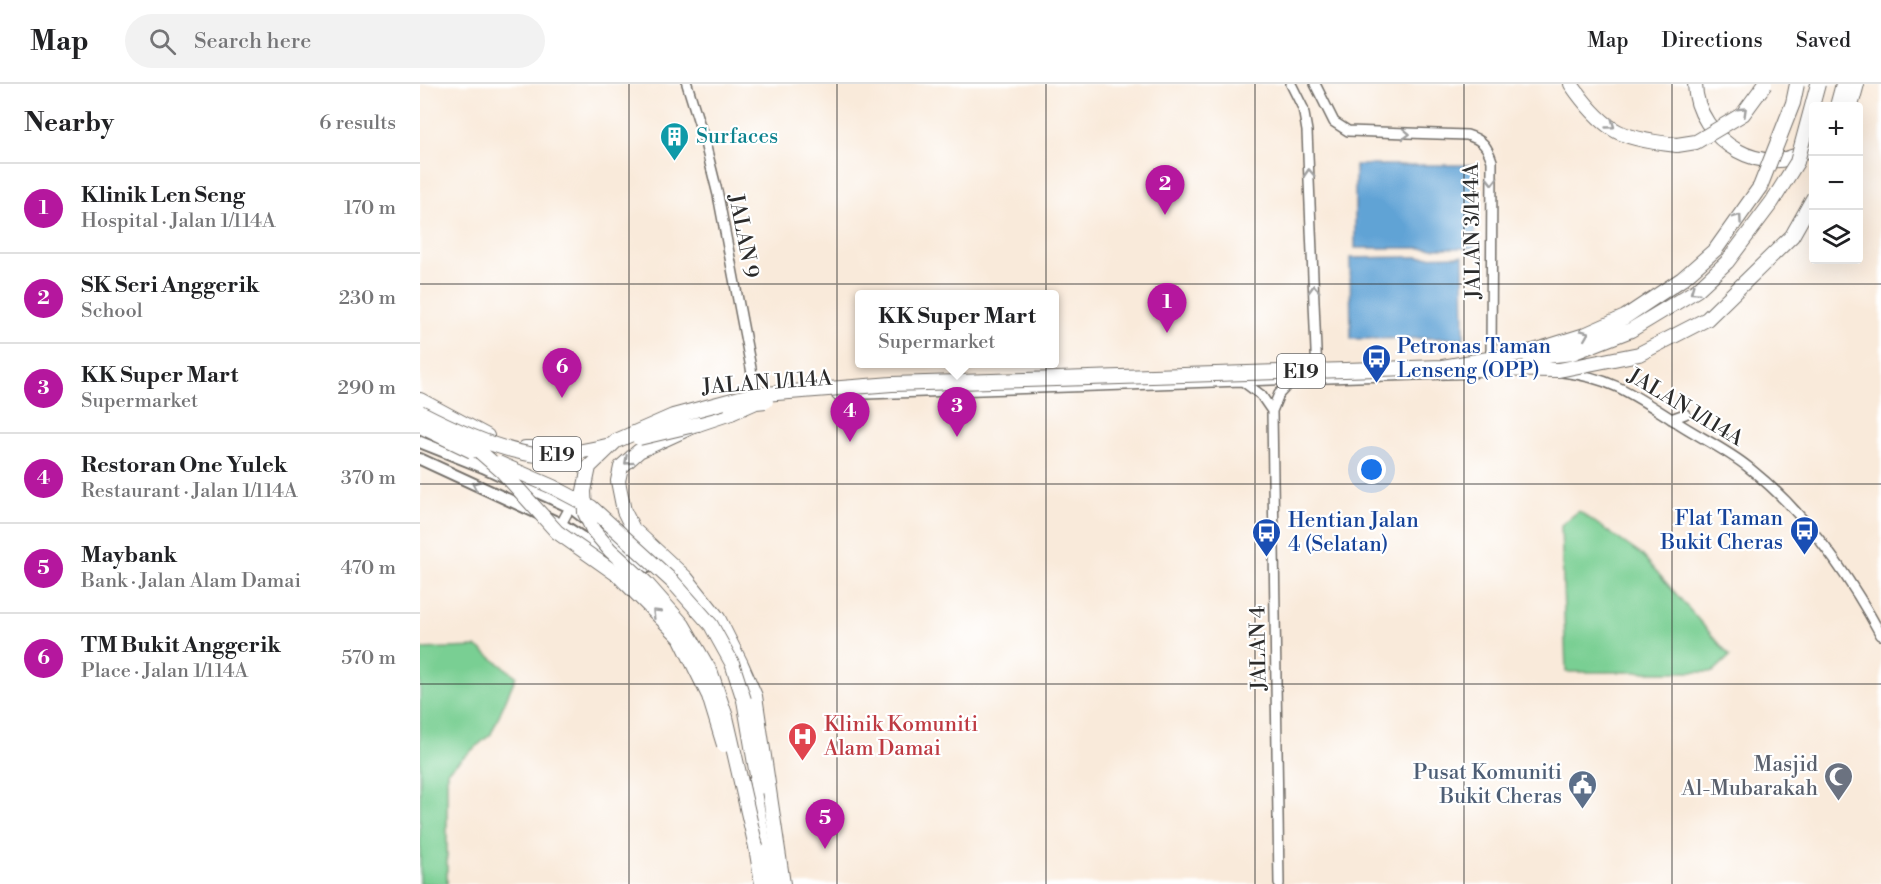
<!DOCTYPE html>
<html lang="en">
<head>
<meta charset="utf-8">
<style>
	body { margin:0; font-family:"Libre Bodoni",serif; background:#f2f2f2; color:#202124 }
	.controls { position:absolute; right:18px; top:18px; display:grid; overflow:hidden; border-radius:6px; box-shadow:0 6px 24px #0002 }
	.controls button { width:54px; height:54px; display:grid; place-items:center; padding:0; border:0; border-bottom:2px solid #e0e0e0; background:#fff; color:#202124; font:30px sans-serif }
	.you { position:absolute; left:952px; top:386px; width:21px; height:21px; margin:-15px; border:4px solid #fff; border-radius:50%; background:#1a73e8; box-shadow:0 0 0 9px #1a73e833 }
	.badge { display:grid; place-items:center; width:39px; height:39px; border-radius:50%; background:#b5179e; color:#fff; font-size:20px; font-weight:700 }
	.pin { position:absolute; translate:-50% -50px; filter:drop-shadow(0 2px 3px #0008) }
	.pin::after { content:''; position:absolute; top:32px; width:21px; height:18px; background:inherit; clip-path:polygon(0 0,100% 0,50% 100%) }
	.popup { position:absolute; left:435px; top:206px; width:204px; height:78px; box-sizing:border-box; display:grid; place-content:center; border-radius:6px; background:#fff; filter:drop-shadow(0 2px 4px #0005); font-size:20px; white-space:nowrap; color:#757577 }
	.popup b { font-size:22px; color:#202124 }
	.popup::after { content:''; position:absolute; left:50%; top:100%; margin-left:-12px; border:12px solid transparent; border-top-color:#fff }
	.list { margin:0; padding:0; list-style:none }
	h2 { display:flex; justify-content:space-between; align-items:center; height:78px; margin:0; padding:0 24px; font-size:26px }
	h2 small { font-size:20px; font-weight:400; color:#757577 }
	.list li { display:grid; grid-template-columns:39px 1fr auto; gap:18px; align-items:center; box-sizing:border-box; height:90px; padding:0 24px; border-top:2px solid #e0e0e0 }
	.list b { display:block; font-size:22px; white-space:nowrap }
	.list p { margin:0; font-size:20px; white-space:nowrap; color:#757577 }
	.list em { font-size:20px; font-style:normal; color:#757577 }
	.icon { flex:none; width:33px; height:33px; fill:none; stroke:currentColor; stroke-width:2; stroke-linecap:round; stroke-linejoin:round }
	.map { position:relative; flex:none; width:1461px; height:800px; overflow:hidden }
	header { display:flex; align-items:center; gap:36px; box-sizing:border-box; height:84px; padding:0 30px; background:#fff; border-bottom:2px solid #e0e0e0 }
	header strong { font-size:28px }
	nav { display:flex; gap:33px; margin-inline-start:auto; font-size:21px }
	.search { width:420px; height:54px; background:#f2f2f2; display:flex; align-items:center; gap:15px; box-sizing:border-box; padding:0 21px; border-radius:33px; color:#757577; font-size:22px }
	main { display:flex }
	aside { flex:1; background:#fff }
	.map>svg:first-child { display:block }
</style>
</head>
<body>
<header>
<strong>Map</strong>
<div class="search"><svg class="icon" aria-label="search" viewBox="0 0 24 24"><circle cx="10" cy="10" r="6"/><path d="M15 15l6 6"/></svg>Search here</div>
<nav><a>Map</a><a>Directions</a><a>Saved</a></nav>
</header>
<main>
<aside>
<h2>Nearby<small>6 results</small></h2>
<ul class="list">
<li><span class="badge">1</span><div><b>Klinik Len Seng</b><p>Hospital · Jalan 1/114A</p></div><em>170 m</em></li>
<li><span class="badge">2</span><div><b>SK Seri Anggerik</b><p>School</p></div><em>230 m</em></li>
<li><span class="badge">3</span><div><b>KK Super Mart</b><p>Supermarket</p></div><em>290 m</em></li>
<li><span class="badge">4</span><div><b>Restoran One Yulek</b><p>Restaurant · Jalan 1/114A</p></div><em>370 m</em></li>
<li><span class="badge">5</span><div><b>Maybank</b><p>Bank · Jalan Alam Damai</p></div><em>470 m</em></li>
<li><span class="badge">6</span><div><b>TM Bukit Anggerik</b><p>Place · Jalan 1/114A</p></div><em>570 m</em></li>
</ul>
</aside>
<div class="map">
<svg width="1461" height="800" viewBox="0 0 1461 800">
	<rect width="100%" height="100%" fill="#fff"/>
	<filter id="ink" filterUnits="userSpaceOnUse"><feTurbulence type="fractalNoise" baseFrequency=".0167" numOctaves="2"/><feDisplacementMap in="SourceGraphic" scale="12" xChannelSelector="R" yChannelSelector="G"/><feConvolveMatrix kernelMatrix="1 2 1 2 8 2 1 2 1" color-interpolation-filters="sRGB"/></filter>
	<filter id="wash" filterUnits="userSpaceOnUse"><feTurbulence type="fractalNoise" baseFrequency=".008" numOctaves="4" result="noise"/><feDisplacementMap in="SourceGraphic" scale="24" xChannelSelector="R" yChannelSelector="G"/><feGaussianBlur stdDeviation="1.35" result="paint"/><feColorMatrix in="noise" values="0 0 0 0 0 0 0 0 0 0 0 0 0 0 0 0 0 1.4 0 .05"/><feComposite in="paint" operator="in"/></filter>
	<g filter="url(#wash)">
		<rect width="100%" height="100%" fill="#f9eada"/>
		<path fill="#79cf93" stroke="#527d5f" stroke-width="1.5" d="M1159 427 1223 472 1310 572 1293 588H1146L1141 441Z
			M57 563 96 592 71 650 27 687V800H0V565Z"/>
		<path fill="#60a3d5" stroke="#466780" stroke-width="1.5" d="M935 81H1055V164H935Z
			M1043 172 1044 254 931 255 930 174Z"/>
	</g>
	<g filter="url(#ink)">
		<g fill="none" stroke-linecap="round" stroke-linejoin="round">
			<defs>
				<path id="tertiary" d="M267 0 284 55 298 111 331 284 335 313
					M871 0 883 24 887 47 897 291
					M895 0 914 38 928 47 1047 51C1063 56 1067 62 1072 77L1071 280
					M1142 288C1194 294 1216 313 1258 339 1281 354 1307 366 1328 383 1385 428 1427 488 1461 551
					M821 296 841 311 852 327
					M417 311 1054 289
					M1251 335 1265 330
					M141 440 153 418
					M859 800 852 327 859 310 873 295"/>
				<path id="secondary" d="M0 358 63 383 150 423 228 483
					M0 375 141 440 172 460 195 478
					M334 697 353 800"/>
				<path id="motorway" d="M1151 0C1162 16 1176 34 1193 45 1208 55 1239 59 1257 61
					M1275 0C1276 56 1348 102 1394 60
					M1417 22 1423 0
					M1431 22 1437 0
					M0 316 67 352
					M311 329 278 340 219 367 201 383 198 397 204 427 213 445 266 494 298 534 321 580 335 612 363 800
					M105 364H152
					M324 616 339 703
					M336 763 342 800"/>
			</defs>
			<use href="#tertiary" stroke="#736e68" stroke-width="12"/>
			<use href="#secondary" stroke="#736e68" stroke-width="14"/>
			<use href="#motorway" stroke="#736e68" stroke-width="16"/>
			<use href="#tertiary" stroke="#fff" stroke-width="9"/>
			<use href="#secondary" stroke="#fff" stroke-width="10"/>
			<use href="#motorway" stroke="#fff" stroke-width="14"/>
			<defs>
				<path id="motorway-bridge" d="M1257 61 1276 58 1323 30 1345 0
					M1110 274 1152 269 1211 246 1277 206 1307 178 1352 118 1377 78 1398 0
					M1046 285 1139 286 1219 270 1287 235 1372 152 1394 113
					M0 328C31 344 69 362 104 369 129 375 166 367 191 361
					M311 329 336 318 346 317
					M0 342 52 367
					M35 346 82 387 137 448 198 491 260 553 289 612 304 661
					M219 354 278 340
					M78 379 133 403 171 423 253 498 291 541 312 579 324 616
					M336 763 306 633 291 589 263 541 226 499 190 466 173 446 165 429 164 407 169 383 196 357 253 332 331 311 472 300 1023 283 1114 267 1162 252 1205 233 1262 195 1296 165 1340 103 1373 19 1377 0"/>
			</defs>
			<use href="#motorway-bridge" stroke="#736e68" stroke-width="16" stroke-linecap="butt"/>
			<use href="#motorway-bridge" stroke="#fff" stroke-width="14"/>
		</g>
		<defs><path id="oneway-chevron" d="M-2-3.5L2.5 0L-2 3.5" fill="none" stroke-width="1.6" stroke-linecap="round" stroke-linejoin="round" transform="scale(1.5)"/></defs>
		<g stroke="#a0a0a0">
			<use href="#oneway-chevron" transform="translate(1323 27) rotate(-44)"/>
			<use href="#oneway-chevron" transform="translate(1191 41) rotate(36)"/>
			<use href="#oneway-chevron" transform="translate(986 50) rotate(2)"/>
			<use href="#oneway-chevron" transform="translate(889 89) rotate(-93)"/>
			<use href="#oneway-chevron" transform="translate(1072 97) rotate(90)"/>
			<use href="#oneway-chevron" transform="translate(1318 134) rotate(-55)"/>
			<use href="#oneway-chevron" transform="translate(894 205) rotate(-92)"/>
			<use href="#oneway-chevron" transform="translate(1274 207) rotate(145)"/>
			<use href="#oneway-chevron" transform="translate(1165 250) rotate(-22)"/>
			<use href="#oneway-chevron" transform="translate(208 377) rotate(138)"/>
			<use href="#oneway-chevron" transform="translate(56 401) rotate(-156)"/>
			<use href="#oneway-chevron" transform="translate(236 529) rotate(-135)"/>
		</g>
	</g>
	<path fill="none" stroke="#2b2b2b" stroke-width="1.5" stroke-opacity="0.55" d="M209 0V800M417 0V800M626 0V800M835 0V800M1044 0V800M1252 0V800M0 200H1461M0 400H1461M0 600H1461"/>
	<defs>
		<symbol id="building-pin" viewBox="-11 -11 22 30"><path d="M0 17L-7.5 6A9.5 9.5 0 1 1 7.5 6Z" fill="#0f9aa8" stroke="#fff"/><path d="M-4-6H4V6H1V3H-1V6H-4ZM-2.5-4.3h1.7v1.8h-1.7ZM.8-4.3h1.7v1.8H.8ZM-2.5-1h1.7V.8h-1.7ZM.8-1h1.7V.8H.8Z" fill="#fff"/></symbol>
		<symbol id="bus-pin" viewBox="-11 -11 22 30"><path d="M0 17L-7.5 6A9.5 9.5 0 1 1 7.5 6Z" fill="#1a4fb4" stroke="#fff"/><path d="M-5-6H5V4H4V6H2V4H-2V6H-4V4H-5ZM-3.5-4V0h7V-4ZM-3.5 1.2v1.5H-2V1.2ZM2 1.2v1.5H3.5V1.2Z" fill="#fff"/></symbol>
		<symbol id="hospital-pin" viewBox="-11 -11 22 30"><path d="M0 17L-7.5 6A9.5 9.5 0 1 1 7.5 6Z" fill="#e0444e" stroke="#fff"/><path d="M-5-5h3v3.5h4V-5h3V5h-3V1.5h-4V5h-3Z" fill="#fff"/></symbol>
		<symbol id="mosque-pin" viewBox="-11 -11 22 30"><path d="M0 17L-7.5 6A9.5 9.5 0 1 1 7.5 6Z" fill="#6b7280" stroke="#fff"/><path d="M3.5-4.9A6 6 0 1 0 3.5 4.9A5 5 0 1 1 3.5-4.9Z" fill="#fff"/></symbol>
		<symbol id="civic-pin" viewBox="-11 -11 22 30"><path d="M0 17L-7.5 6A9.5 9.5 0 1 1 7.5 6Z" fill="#5c6f8a" stroke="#fff"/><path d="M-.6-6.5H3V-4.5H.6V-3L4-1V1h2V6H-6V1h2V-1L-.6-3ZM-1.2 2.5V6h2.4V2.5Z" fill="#fff"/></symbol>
	</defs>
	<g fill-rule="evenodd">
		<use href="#building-pin" x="238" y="36" width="33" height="45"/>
		<use href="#bus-pin" x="940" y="258" width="33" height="45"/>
		<use href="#bus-pin" x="1368" y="430" width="33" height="45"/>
		<use href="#bus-pin" x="830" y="432" width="33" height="45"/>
		<use href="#hospital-pin" x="366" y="636" width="33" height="45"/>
		<use href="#mosque-pin" x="1402" y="676" width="33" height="45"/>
		<use href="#civic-pin" x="1146" y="684" width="33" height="45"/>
	</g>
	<g text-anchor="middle" stroke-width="4.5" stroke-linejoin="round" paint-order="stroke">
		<g fill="#fff" stroke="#6b6b6b" stroke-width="1.5">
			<rect x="857" y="270" width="48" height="34" rx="4.5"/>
			<rect x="113" y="353" width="48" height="34" rx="4.5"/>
		</g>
		<g font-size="20" font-weight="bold" fill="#2b2b2b">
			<text x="881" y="294">E19</text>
			<text x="137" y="377">E19</text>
		</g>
		<g font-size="21" fill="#0d838f" stroke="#fff" text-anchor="start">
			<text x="276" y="59">Surfaces</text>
		</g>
		<g font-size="21" fill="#2b2b2b" stroke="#fff">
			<text transform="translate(1052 147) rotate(-91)" y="7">JALAN 3/144A</text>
			<text transform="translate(324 152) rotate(79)" y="7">JALAN 9</text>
			<text transform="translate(347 298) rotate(-4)" y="7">JALAN 1/114A</text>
			<text transform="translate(1266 323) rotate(31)" y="7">JALAN 1/114A</text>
			<text transform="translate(838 564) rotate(-91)" y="7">JALAN 4</text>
		</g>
		<g font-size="21" fill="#164399" stroke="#fff" text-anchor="start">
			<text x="977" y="269">Petronas Taman<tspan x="977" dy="24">Lenseng (OPP)</tspan></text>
			<text x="1363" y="441" text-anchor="end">Flat Taman<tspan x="1363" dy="24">Bukit Cheras</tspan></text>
			<text x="868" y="443">Hentian Jalan<tspan x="868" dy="24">4 (Selatan)</tspan></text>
		</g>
		<g font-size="21" fill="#be3a42" stroke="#fff" text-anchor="start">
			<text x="404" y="647">Klinik Komuniti<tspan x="404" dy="24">Alam Damai</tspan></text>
		</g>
		<g font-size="21" fill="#5b616d" stroke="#fff" text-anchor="end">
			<text x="1398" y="687">Masjid<tspan x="1398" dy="24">Al-Mubarakah</tspan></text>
		</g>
		<g font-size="21" fill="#4e5e75" stroke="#fff" text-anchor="end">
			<text x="1142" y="695">Pusat Komuniti<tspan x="1142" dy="24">Bukit Cheras</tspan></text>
		</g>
	</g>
</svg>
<div class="controls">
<button>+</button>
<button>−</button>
<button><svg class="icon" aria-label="layers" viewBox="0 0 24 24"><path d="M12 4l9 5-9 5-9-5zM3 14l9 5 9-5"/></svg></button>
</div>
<div class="you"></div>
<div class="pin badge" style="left:747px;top:249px">1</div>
<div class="pin badge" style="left:745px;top:131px">2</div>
<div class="pin badge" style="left:537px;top:353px">3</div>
<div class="popup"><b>KK Super Mart</b>Supermarket</div>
<div class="pin badge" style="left:430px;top:358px">4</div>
<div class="pin badge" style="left:405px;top:765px">5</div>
<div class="pin badge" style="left:142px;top:314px">6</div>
</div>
</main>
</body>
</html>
